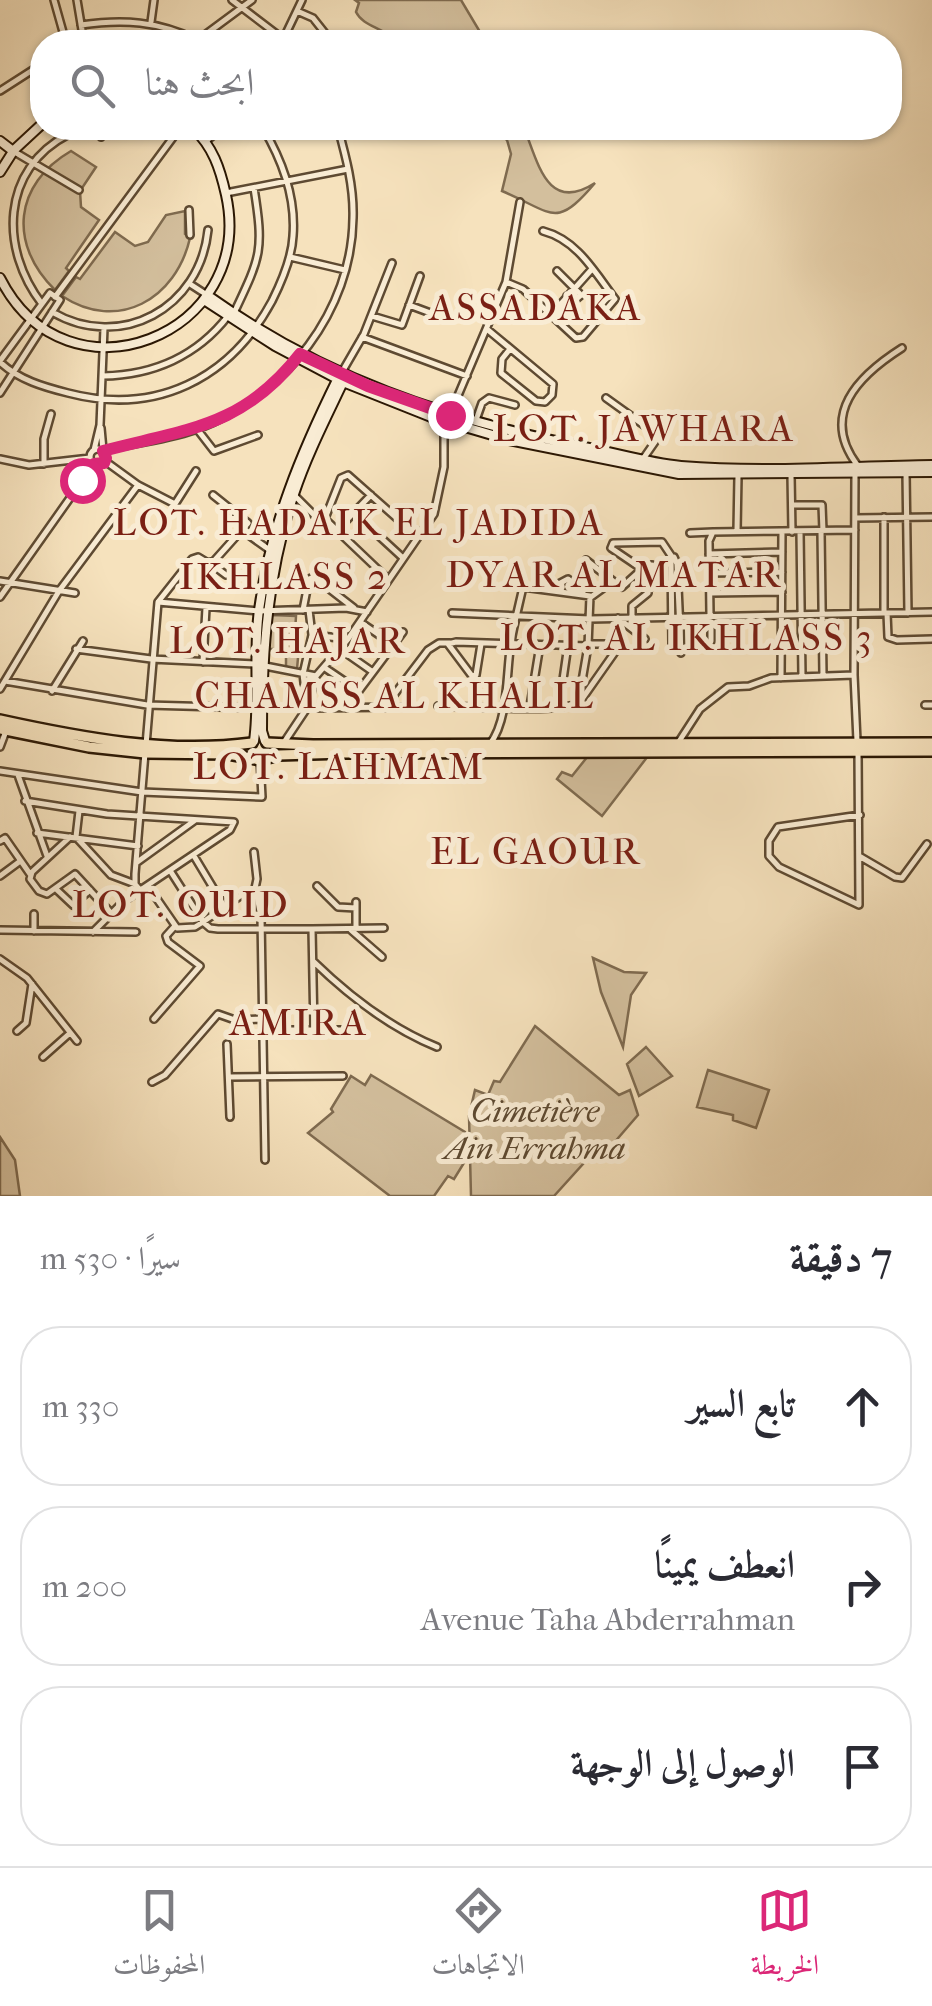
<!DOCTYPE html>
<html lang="ar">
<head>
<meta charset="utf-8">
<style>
	body { margin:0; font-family:"IM FELL French Canon",Amiri,serif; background:#f7f7f7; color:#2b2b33; direction:rtl }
	.stop { position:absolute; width:30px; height:30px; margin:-22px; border:8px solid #db2777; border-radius:50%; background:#fff }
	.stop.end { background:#db2777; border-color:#fff; box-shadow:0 2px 10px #0008 }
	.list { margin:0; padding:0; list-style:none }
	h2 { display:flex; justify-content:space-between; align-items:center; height:130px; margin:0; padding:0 40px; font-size:42px }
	h2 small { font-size:32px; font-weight:400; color:#7c7c81 }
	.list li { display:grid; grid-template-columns:65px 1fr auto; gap:30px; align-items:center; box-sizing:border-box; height:160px; margin:0 20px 20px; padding:0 20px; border:2px solid #e1e1e2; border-radius:40px }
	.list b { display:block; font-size:38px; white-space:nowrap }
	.list p { margin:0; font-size:32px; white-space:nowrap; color:#7c7c81 }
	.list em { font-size:32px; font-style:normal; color:#7c7c81 }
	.icon { flex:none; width:55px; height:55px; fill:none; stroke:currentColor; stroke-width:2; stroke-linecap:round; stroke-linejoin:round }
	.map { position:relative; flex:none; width:932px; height:1196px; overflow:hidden; direction:ltr }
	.search { position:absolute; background:#fff; box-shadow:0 2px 8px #0004; left:30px; right:30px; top:30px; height:110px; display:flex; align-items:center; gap:25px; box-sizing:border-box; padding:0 35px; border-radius:40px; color:#7c7c81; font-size:38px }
	.sheet { height:670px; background:#fff }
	nav { display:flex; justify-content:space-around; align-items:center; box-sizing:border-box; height:140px; border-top:2px solid #e1e1e2; background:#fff; font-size:28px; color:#7c7c81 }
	nav a { display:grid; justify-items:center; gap:5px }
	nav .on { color:#db2777 }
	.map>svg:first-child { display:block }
</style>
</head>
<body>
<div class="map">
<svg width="932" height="1196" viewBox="0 0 932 1196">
	<rect width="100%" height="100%" fill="#f6e2bd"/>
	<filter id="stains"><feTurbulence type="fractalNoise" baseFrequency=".002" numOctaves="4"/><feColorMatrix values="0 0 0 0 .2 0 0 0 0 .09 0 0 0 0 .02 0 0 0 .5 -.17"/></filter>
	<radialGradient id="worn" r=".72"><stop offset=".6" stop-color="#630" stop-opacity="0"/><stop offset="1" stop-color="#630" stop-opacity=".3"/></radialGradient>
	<path fill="#d3bf9d" stroke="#7f6b50" stroke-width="2.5" d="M355 0H461L486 42H394C386 27 364 28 356 12L359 3Z
		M488 128H524C538 162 547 214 595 183 555 230 554 213 502 191L511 154 507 140Z
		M71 151 96 167 80 191 81 207 99 220 66 268 69 271 55 290C8 244 14 184 71 151Z
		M185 211V234L190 238C176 299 118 333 62 296L76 277 80 279 115 232 135 246 148 242 166 215Z
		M272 615 296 616 295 634 300 635 297 669H286V649H268Z
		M588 756H648L602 816 557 779 562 772 572 776Z
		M593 958 624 972 646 973 631 995 623 1047 601 992Z
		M535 1026 619 1095 630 1090 638 1115 600 1159 593 1153 554 1196H471L469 1116 475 1090 488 1095 494 1081 500 1082Z
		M646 1047 672 1076 639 1096 627 1064Z
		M708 1070 769 1090 756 1128 733 1120V1115L697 1107Z
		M371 1075 465 1132 467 1158 454 1179 448 1176 434 1196H390L308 1133 333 1112 331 1109 351 1076 365 1085Z
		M0 1137 15 1160 20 1196H0Z"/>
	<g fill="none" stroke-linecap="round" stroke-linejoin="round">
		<defs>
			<path id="street" d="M54 0 63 32
				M77 0 84 42
				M232 0 287 42
				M297 11 313 18 332 42
				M151 22 154 0
				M81 25C123 19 158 21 197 40
				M198 40 252 0
				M282 42 302 0
				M0 91 42 64
				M99 128 101 137
				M206 141 222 128
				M13 151 79 190
				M226 193 348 169
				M189 210 190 235
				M290 257 345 270
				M557 271 581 295 574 301 567 296
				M506 282 523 289 576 338 583 337 615 299C594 271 577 240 543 231
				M190 284 207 295
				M55 297 180 128
				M42 304C0 250 0 169 69 134
				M409 305 444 318
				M52 312C121 352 200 308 208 230
				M234 313C261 256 264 251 254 188
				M551 315 592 269
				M372 316 402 325 420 276
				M488 330 553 384 552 395 545 402 536 401 501 373 502 359 510 349
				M362 337 467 376
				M0 362C19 380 44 387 68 393 156 416 230 379 272 301 282 281 292 258 293 236 296 198 282 160 263 128
				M342 372 364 334 392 263
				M103 376C153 375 197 356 228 316
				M0 393 60 300 50 293 0 361
				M606 398 659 436 643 459
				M451 412 506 282 520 202
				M476 420 482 403 489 398 515 405
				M101 428 103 450
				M197 429 214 451 258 435
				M90 457a8 8 0 1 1 16 0a8 8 0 1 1-16 0Z
				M94 450 100 425 104 328
				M103 451C135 442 169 440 200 428 286 395 352 311 353 218 354 187 346 157 338 128
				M0 459 29 465 90 458
				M105 461 138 485 175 504 196 471
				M44 464V439L51 414
				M858 466C819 415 858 376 902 348
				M906 473 908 613
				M791 475 792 532
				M294 495 319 520 324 521 341 478 348 475 418 537
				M792 505H822L823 531
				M354 513 403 558
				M884 517V613
				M855 518 932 517
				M325 519 388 579
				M337 530 371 495
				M243 531 271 551
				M737 531 738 476
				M800 532 802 677
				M821 532 823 676
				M690 533 713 532
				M709 554 782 552
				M674 557 677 564 681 653
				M671 558 672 644
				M586 560 613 581
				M210 563 226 575
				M636 565H652L651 587
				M709 573 782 572
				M0 581 75 593
				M551 588 568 579 583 592
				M710 593 782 592
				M0 597 94 464
				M591 597 613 581 622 587 642 569 611 548 613 543 662 542 672 557
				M158 602 259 611 346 608 367 612
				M303 610 309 579 314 577 354 608
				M309 610 312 635 348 639
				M452 613 590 619 932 612
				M887 613 888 637 897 640 932 639
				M710 615 709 541 713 532 855 530
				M711 615V641
				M618 618 645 639
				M632 618V606L648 593
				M360 622 394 645
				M312 635 303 674 307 708 403 707
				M481 644 476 675 472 676 448 644 456 642 588 646
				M76 649 151 659 255 664 316 676
				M340 649 373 672
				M203 662 206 608
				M325 668 359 691
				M854 675 855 474
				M781 678 782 531
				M5 681 147 705 255 708
				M0 689 59 591 138 485
				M52 691 83 641
				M582 699 615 652 605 644H588
				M925 705H932
				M438 706C470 706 552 713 578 704L588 646 590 596 523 587C519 605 514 624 511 642 506 673 509 719 490 744
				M530 706 540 645
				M559 707 568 645
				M346 708 403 632
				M384 708 428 650 439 643H450
				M678 743 700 709 728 687 749 686 771 678 854 675 857 741
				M283 744 307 708 316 676 348 639 434 514 444 467V421
				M146 745 158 602 192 559 198 557 208 563 214 561 248 523 213 495
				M0 747 6 731
				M858 752 859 905 779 867 769 856V841L778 827 860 815
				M0 771 142 792 262 797 260 760
				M18 775 47 856
				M25 801 107 814 234 822 230 830 124 901 93 932
				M79 811 76 837 111 875 135 884
				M37 833 138 846
				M70 837 32 872 30 879 39 891 47 894 75 874 110 912
				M0 841 5 838 30 874
				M194 856 224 906
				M859 856 895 877 902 878 927 844
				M136 863 194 821
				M171 872 203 922 243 894 250 892 257 896 261 917 265 1160
				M0 876 19 862
				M148 886 177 928 195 927 203 922 210 928 218 929H312L314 1030H263
				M317 886 338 907 356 908
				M56 889 73 905 90 890
				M140 890 135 884V874L145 753
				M254 893 257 879 254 852
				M356 902V928
				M312 929 384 928
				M0 930 136 932
				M351 930 382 957
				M34 931V914
				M0 959 27 978 77 1041
				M313 961C349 996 390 1028 437 1047
				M154 1019 200 966 168 942 166 936 175 926
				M314 1030H349
				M17 1031 26 1023 32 984
				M227 1044 230 1117
				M43 1057 70 1033
				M229 1077 343 1076
				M152 1082 165 1075 218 1014 235 1020 262 1019"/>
			<path id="secondary" d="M0 141 13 151
				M0 172 14 150 42 124
				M0 278C67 411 257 335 226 195 220 168 213 147 193 128
				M207 295C324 378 444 419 584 447 616 453 649 463 681 466 764 473 849 466 932 465
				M204 300 275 346 343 382 431 417 509 440 679 474 932 472
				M254 741C260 698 253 654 259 610 270 527 301 453 338 378
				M265 741 262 731C262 651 268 571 294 494 307 455 326 418 344 380"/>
			<path id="primary" d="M0 720C82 738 167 754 252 743
				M0 729 89 747 145 753 228 754 260 760 279 755 345 753 932 751
				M267 743 313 745 932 743"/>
		</defs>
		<use href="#street" stroke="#5e4a32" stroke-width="10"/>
		<use href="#secondary" stroke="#2b1703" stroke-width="12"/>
		<use href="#primary" stroke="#2b1703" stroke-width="14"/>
		<use href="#street" stroke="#f9ecd4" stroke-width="5"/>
		<use href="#secondary" stroke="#f9ecd4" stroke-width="8"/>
		<use href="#primary" stroke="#f6e2bd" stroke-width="9"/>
	</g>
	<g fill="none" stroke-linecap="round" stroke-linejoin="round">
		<path stroke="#db2777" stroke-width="12" d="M82 480 94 464 104 463 106 458 103 451C186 429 242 428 300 354L368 386 450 415"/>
	</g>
	<g text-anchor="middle" stroke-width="10" stroke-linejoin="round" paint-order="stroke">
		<g font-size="32" font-style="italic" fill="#5d4931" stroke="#f9ecd4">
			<text x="535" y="1122">Cimetière<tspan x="535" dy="37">Ain Errahma</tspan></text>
		</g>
		<g font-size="38" letter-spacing="2.5" fill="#7a1f14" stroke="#f9ecd4">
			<text x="536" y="320">ASSADAKA</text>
			<text x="644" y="441">LOT. JAWHARA</text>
			<text x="359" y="535">LOT. HADAIK EL JADIDA</text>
			<text x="614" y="587">DYAR AL MATAR</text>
			<text x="284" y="589">IKHLASS 2</text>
			<text x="687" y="650">LOT. AL IKHLASS 3</text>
			<text x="288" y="653">LOT. HAJAR</text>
			<text x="395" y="708">CHAMSS AL KHALIL</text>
			<text x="339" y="779">LOT. LAHMAM</text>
			<text x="536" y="864">EL GAOUR</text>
			<text x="181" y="917">LOT. OUID</text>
			<text x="299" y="1035">AMIRA</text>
		</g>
	</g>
	<rect width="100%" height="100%" filter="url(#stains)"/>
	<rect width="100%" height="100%" fill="url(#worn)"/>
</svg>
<div class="stop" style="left:82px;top:480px"></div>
<div class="stop end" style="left:450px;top:415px"></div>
<div class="search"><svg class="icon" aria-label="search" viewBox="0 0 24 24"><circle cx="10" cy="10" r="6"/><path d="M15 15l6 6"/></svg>ابحث هنا</div>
</div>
<section class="sheet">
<h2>7 دقيقة<small>سيرًا · 530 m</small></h2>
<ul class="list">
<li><svg class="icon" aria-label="ahead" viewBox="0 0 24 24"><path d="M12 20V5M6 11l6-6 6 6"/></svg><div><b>تابع السير</b></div><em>330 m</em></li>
<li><svg class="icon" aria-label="right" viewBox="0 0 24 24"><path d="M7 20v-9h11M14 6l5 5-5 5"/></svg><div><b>انعطف يمينًا</b><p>Avenue Taha Abderrahman</p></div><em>200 m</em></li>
<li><svg class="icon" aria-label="arrive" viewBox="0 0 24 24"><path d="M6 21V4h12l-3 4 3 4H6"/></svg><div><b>الوصول إلى الوجهة</b></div></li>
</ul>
</section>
<nav>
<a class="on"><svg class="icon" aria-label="map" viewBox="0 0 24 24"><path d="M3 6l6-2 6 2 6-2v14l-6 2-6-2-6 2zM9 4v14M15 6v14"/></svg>الخريطة</a>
<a><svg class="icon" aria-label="directions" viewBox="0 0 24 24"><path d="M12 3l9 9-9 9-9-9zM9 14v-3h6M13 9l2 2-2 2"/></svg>الاتجاهات</a>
<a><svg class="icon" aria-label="saved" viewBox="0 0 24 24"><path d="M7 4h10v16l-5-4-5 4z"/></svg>المحفوظات</a>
</nav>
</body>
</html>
